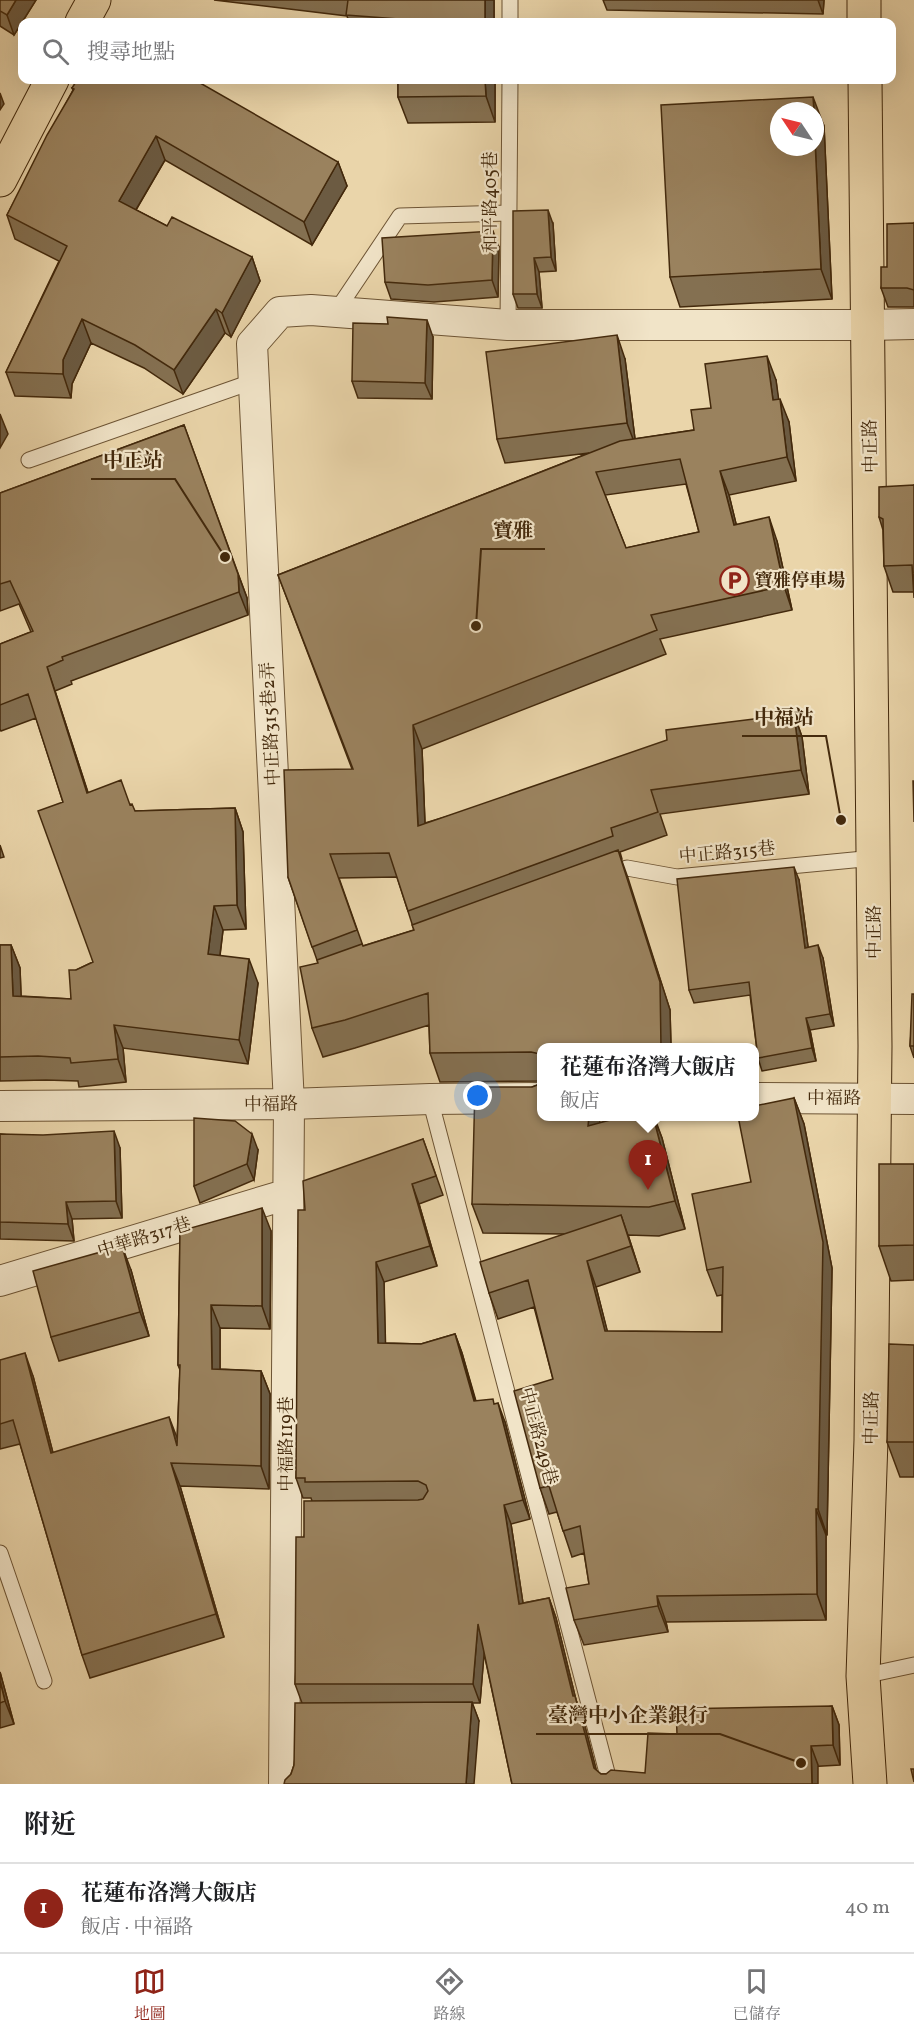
<!DOCTYPE html>
<html lang="zh-TW">
<head>
<meta charset="utf-8">
<style>
	body { margin:0; font-family:Vollkorn,"Noto Serif TC",serif; background:#f2f2f2; color:#202124 }
	.compass { position:absolute; left:770px; top:102px; width:54px; height:54px; border-radius:50%; background:#fff; box-shadow:0 6px 24px #0002; rotate:305deg }
	.you { position:absolute; left:478px; top:1096px; width:21px; height:21px; margin:-15px; border:4px solid #fff; border-radius:50%; background:#1a73e8; box-shadow:0 0 0 9px #1a73e833 }
	.badge { display:grid; place-items:center; width:39px; height:39px; border-radius:50%; background:#8f2418; color:#fff; font-size:20px; font-weight:700 }
	.pin { position:absolute; translate:-50% -50px; filter:drop-shadow(0 2px 3px #0008) }
	.pin::after { content:''; position:absolute; top:32px; width:21px; height:18px; background:inherit; clip-path:polygon(0 0,100% 0,50% 100%) }
	.popup { position:absolute; left:537px; top:1043px; width:222px; height:78px; box-sizing:border-box; display:grid; place-content:center; border-radius:12px; background:#fff; filter:drop-shadow(0 2px 4px #0005); font-size:20px; white-space:nowrap; color:#757577 }
	.popup b { font-size:22px; color:#202124 }
	.popup::after { content:''; position:absolute; left:50%; top:100%; margin-left:-12px; border:12px solid transparent; border-top-color:#fff }
	.list { margin:0; padding:0; list-style:none }
	h2 { display:flex; justify-content:space-between; align-items:center; height:78px; margin:0; padding:0 24px; font-size:26px }
	h2 small { font-size:20px; font-weight:400; color:#757577 }
	.list li { display:grid; grid-template-columns:39px 1fr auto; gap:18px; align-items:center; box-sizing:border-box; height:90px; padding:0 24px; border-top:2px solid #e0e0e0 }
	.list b { display:block; font-size:22px; white-space:nowrap }
	.list p { margin:0; font-size:20px; white-space:nowrap; color:#757577 }
	.list em { font-size:20px; font-style:normal; color:#757577 }
	.icon { flex:none; width:33px; height:33px; fill:none; stroke:currentColor; stroke-width:2; stroke-linecap:round; stroke-linejoin:round }
	.map { position:relative; flex:none; width:914px; height:1784px; overflow:hidden }
	.search { position:absolute; background:#fff; box-shadow:0 6px 24px #0002; left:18px; right:18px; top:18px; height:66px; display:flex; align-items:center; gap:15px; box-sizing:border-box; padding:0 21px; border-radius:12px; color:#757577; font-size:22px }
	.sheet { height:168px; background:#fff }
	nav { display:flex; justify-content:space-around; align-items:center; box-sizing:border-box; height:84px; border-top:2px solid #e0e0e0; background:#fff; font-size:16px; color:#757577 }
	nav a { display:grid; justify-items:center; gap:3px }
	nav .on { color:#8f2418 }
	.map>svg:first-child { display:block }
</style>
</head>
<body>
<div class="map">
<svg width="914" height="1784" viewBox="0 0 914 1784">
	<rect width="100%" height="100%" fill="#ead5aa"/>
	<filter id="stains"><feTurbulence type="fractalNoise" baseFrequency=".00333" numOctaves="4"/><feColorMatrix values="0 0 0 0 .2 0 0 0 0 .09 0 0 0 0 .02 0 0 0 .5 -.17"/></filter>
	<radialGradient id="worn" r=".72"><stop offset=".6" stop-color="#630" stop-opacity="0"/><stop offset="1" stop-color="#630" stop-opacity=".3"/></radialGradient>
	<g fill="none" stroke-linecap="round" stroke-linejoin="round">
		<defs>
			<path id="lane" d="M510 22V0
				M337 310 400 216 509 213
				M508 325 510 80
				M29 460 254 381
				M607 876 627 868 677 877 874 858
				M430 1099 610 1784
				M0 1553 44 1681
				M863 1676 914 1665"/>
			<path id="street" d="M754 1098 914 1099
				M0 1106 289 1104 430 1099 542 1098
				M0 1281 288 1194
				M284 1784 289 1104 252 344 280 312 311 310 508 325H869L914 324"/>
			<path id="primary" d="M864 0V22
				M82 22 94 0
				M865 80 875 1046 871 1440 863 1676 870 1784
				M0 180 52 80"/>
		</defs>
		<use href="#lane" stroke="#6d5434" stroke-width="17"/>
		<use href="#street" stroke="#6d5434" stroke-width="32"/>
		<use href="#primary" stroke="#43290c" stroke-width="35"/>
		<use href="#lane" stroke="#f1e4c8" stroke-width="15"/>
		<use href="#street" stroke="#f1e4c8" stroke-width="30"/>
		<use href="#primary" stroke="#ead5aa" stroke-width="33"/>
	</g>
	<path fill="#847051" stroke="#43290c" stroke-width="1.5" fill-rule="evenodd" d="M0 0H36L14 35 0 26Z
		M214 0H494V22H349L347 16Z
		M603 0H824L823 14 607 10Z
		M398 80H495V122L408 123 398 97Z
		M72 88 338 162 347 186 312 245 165 160 136 210 167 226 252 257 260 281 231 337 225 333 183 394 144 368 91 343 72 384 71 398 15 396 6 372 59 261 15 239 7 215 73 90Z
		M824 126 832 299 680 307 670 277Z
		M914 223V307H888L881 288 887 267Z
		M553 224 556 271 539 272 542 308H518L513 294Z
		M499 247 498 297 434 302 391 299 385 282Z
		M433 337 432 399 358 398 352 381Z
		M625 359 635 439 694 430 711 408 776 380 778 399 789 422 796 481 729 495 736 524 777 541 792 610 660 639 666 654 422 749 425 823 794 714 802 737 809 794 660 814 667 835 620 852 622 859 621 860 670 1010 671 1047H542V1081L440 1082 430 1053 429 1025 355 1048 323 1057 312 1028 318 963 288 877 352 769 278 575 589 453 505 463 497 439ZM686 484 699 532 626 548 605 495ZM397 877 414 930 363 946 339 878Z
		M184 425 247 598 248 615 71 681 72 684 55 691 88 793 130 804 135 811 235 808 243 832 246 929 223 930 220 956 258 983 248 1064 123 1048 126 1082 79 1087 78 1081 46 1080 0 1081V945H11L20 968 21 996 71 999 76 970 93 962 63 802 36 718 1 731 0 729V644L31 632 19 604 0 611V493Z
		M914 485V592H893L884 566 883 530 879 517Z
		M0 845 4 857 0 858Z
		M799 880 808 947 823 958 834 1026 810 1030 816 1061 762 1071 758 1058 750 995 694 1003 689 990Z
		M914 994V1058L910 1046Z
		M540 1084 599 1123 625 1116H654L662 1138 685 1229 659 1236 628 1235 640 1272 596 1287 607 1331 722 1332V1295L717 1296 707 1270 751 1182 794 1098 804 1124 832 1268 827 1535H826V1620L666 1622 668 1632 584 1645 574 1620 589 1584 584 1553 572 1557 557 1512 549 1514 540 1488 553 1379 534 1307 498 1319 489 1293 563 1234 483 1233 472 1204 532 1087Z
		M0 1134 120 1148 122 1218 72 1219 74 1241 0 1239Z
		M423 1139 443 1195 419 1204 437 1266 384 1282 385 1343 421 1344 455 1334 462 1353 476 1401 495 1404 505 1422 530 1519 511 1524 523 1603 549 1598 556 1618 576 1700 582 1715 596 1770 601 1774 645 1773 677 1734 832 1706 839 1725 840 1765 512 1784 484 1653 480 1703H472L479 1721 291 1774 294 1765 302 1703 295 1684 304 1537 312 1501 311 1498H303L296 1478 305 1210Z
		M258 1150 254 1180 200 1203 194 1186Z
		M914 1164V1280L891 1281 879 1246Z
		M180 1231H271L270 1329 220 1328V1369L261 1371 270 1394 269 1489 180 1486 224 1637 90 1678 82 1655 20 1444 0 1449V1360L33 1376 53 1453 177 1439 180 1370 178 1365Z
		M131 1270 149 1336 59 1361 51 1337Z
		M914 1345V1477H900L887 1442Z
		M0 1672 14 1724 0 1728Z"/>
	<path fill="#6c5b42" stroke="#43290c" stroke-width="1.5" d="M16 0H36L14 35 7 15Z
		M485 0H494V22H485Z
		M818 0H824L823 14Z
		M485 80H495V122L486 96Z
		M0 93 4 104 0 110Z
		M813 97 824 126 832 299 821 269 815 140V111H814Z
		M156 136 165 160 127 225 119 201Z
		M338 162 347 186 312 245 304 222Z
		M548 210 553 224 556 271 551 257Z
		M493 231 499 247 498 297 492 280Z
		M252 257 260 281 231 337 222 313Z
		M534 258 539 272 542 308 537 294Z
		M216 309 225 333 183 394 174 370Z
		M82 319 91 343 72 384 71 398 63 374V360Z
		M427 320 433 337 432 399 425 383Z
		M617 335 625 359 636 447 627 423Z
		M767 356 776 380 782 423 773 400Z
		M780 399 789 422 796 481 787 457Z
		M0 414 8 434 0 448Z
		M720 471 729 495 742 548 734 525Z
		M769 517 777 541 792 610 784 586Z
		M238 574 247 598 248 615 239 592Z
		M47 667 55 691 96 817 87 793Z
		M794 714 802 737 809 794 801 770Z
		M413 725 422 749 426 850 418 826Z
		M235 808 243 832 246 929 237 905Z
		M618 850 628 878 670 1010 671 1047H661Z
		M794 867 799 880 810 961 805 948Z
		M214 906 223 930 217 978 208 954Z
		M11 945 20 968 22 1019 13 996Z
		M818 945 823 958 834 1026 830 1014Z
		M249 959 258 983 248 1064 239 1040Z
		M806 1018 810 1030 816 1061 812 1048Z
		M114 1025 123 1048 126 1082 118 1059Z
		M794 1098 804 1124 832 1268 827 1535 818 1509Z
		M589 1116H600L599 1154 588 1126Z
		M653 1116 662 1138 685 1229 675 1201Z
		M114 1131 120 1148 122 1218 116 1201Z
		M252 1134 258 1150 254 1180 247 1164Z
		M412 1184 419 1204 437 1266 430 1246Z
		M66 1202 72 1219 74 1241 68 1224Z
		M262 1208 271 1231 270 1329 262 1306Z
		M621 1215 630 1241 640 1272 631 1246Z
		M122 1246 131 1270 149 1336 140 1312Z
		M587 1261 596 1287 614 1357 605 1331Z
		M376 1262 384 1282 386 1362 378 1343Z
		M211 1305 220 1328V1391L212 1369Z
		M455 1334 462 1353 481 1421 474 1401Z
		M25 1353 33 1376 59 1476 51 1453Z
		M261 1371 270 1394 269 1489 261 1466Z
		M498 1403 505 1422 530 1519 523 1500Z
		M169 1417 178 1440 177 1446Z
		M171 1463 180 1486 224 1637 216 1614Z
		M504 1505 511 1524 526 1623 519 1604Z
		M816 1509 826 1535V1620L817 1594Z
		M657 1596 666 1622 668 1632 658 1606Z
		M549 1598 556 1618 576 1700 582 1715 600 1784 594 1768 573 1696Z
		M478 1624 485 1643 480 1703 473 1684Z
		M0 1672 14 1724 5 1701 0 1681Z
		M472 1702 479 1721 474 1784H466Z
		M832 1706 839 1725 840 1765 833 1745Z
		M811 1746 818 1765V1784H812Z"/>
	<path fill="#9a825e" stroke="#43290c" stroke-width="1.5" fill-rule="evenodd" d="M0 0H16L7 15 0 11Z
		M348 0H485V22H398V19L346 15Z
		M77 80H195L338 162 304 222 156 136 119 201 167 226 172 217 252 257 222 313 216 309 174 370 135 345 82 319 63 360V374L6 372 67 246 7 215 47 135 74 89 72 88Z
		M398 80H485L486 96 398 97Z
		M813 97 814 111H779V147H815V140L821 269 670 277 661 105Z
		M548 210 551 257 534 258 537 294H513V211Z
		M914 223V290L907 288H881V267H887V224Z
		M493 231 492 280 428 285 385 282 382 238Z
		M387 317 427 320 425 383 352 381 353 323 388 324Z
		M617 335 627 423 497 439 486 352Z
		M767 356 773 400 780 399 787 457 720 471 734 525 769 517 784 586 651 615 657 630 413 725 418 826 667 740 666 730 794 714 801 770 651 790 658 812 611 828 613 836 408 911 389 853 330 854 357 930 312 947 288 877 284 770 353 769 278 575 620 441 694 430 691 410 711 408 705 364ZM680 459 699 532 626 548 596 472Z
		M184 425 238 574 239 592 62 657 63 660 47 667 87 793 121 780 130 805 132 804 135 811 235 808 237 905 214 906 208 954 249 959 239 1040 114 1025 118 1059 71 1063 70 1058 38 1056 0 1057V945H11L13 996 71 999 69 970H76L93 962 38 811 63 802 28 694 0 705V644L33 631 10 581 0 584V493Z
		M914 485V598L912 565 884 566 883 519 879 517V487Z
		M913 781H914V822Z
		M618 850 660 982 661 1047H542V1056L540 1054 531 1052 430 1053 428 993 345 1020 312 1028 300 967 318 963 317 960 362 944 363 946 414 930 412 925Z
		M794 867 805 948 818 945 830 1014 806 1018 812 1048 758 1058 749 982 689 990 677 879Z
		M912 994H914V1046H910Z
		M542 1083V1116H589L588 1126 625 1116H653L675 1201 649 1207 472 1204 475 1087H532L540 1084Z
		M794 1098 823 1242 818 1509H816L817 1594 657 1596 658 1606 574 1620 566 1588 589 1584 580 1526 563 1531 549 1486 540 1488 514 1391 553 1379 528 1280 489 1293 480 1262 621 1215 631 1246 587 1261 605 1331 722 1332 723 1267 707 1270 692 1194 751 1182 738 1116H754V1106Z
		M194 1118 235 1121 252 1134 247 1164 194 1186Z
		M114 1131 116 1201 66 1202 68 1224 0 1222V1134L43 1135Z
		M423 1139 436 1176 412 1184 430 1246 376 1262 378 1343 421 1344 455 1334 474 1401 493 1399 494 1404 498 1403 523 1500 504 1505 519 1604 549 1598 573 1696H575L594 1768 601 1774H606L611 1770 645 1773 648 1733 677 1734 676 1709 832 1706 833 1745 811 1746 812 1784H512L478 1624 473 1684H295L296 1537H304V1501L418 1500 423 1499 428 1491 426 1485 418 1481 305 1482V1478H296L298 1210H305L303 1181Z
		M879 1164H914V1245L879 1246Z
		M262 1208V1306L211 1305 212 1369 261 1371V1466L171 1463 216 1614 82 1655 13 1420 0 1424V1360L25 1353 51 1453 169 1417 177 1446 180 1365H178L180 1231Z
		M122 1246 140 1312 51 1337 33 1271Z
		M889 1344 914 1345V1442H887Z
		M0 1681 5 1701 0 1703Z
		M472 1702 466 1784H284L285 1780 291 1774 294 1765 295 1703Z
		M911 1769H914V1782Z"/>
	<defs>
		<symbol id="parking-ring" viewBox="-11 -11 22 22"><circle r="9.5" fill="#f1e4c8" stroke="#8f2418" stroke-width="1.5"/><path d="M-3.5-5.5H1a3.5 3.5 0 0 1 0 7H-1V5.5H-3.5ZM-1-3.4V-.6H.8a1.4 1.4 0 0 0 0-2.8Z" fill="#8f2418"/></symbol>
	</defs>
	<g fill-rule="evenodd">
		<use href="#parking-ring" x="718" y="564" width="33" height="33"/>
	</g>
	<g text-anchor="middle" stroke-width="4.5" stroke-linejoin="round" paint-order="stroke">
		<g font-size="18" fill="#43290c" stroke="#f1e4c8">
			<text transform="translate(490 202) rotate(-90)" y="6">和平路405巷</text>
			<text transform="translate(870 446) rotate(-91)" y="6">中正路</text>
			<text transform="translate(270 724) rotate(-93)" y="6">中正路315巷2弄</text>
			<text transform="translate(727 852) rotate(-5)" y="6">中正路315巷</text>
			<text transform="translate(874 932) rotate(-90)" y="6">中正路</text>
			<text x="834" y="1104">中福路</text>
			<text transform="translate(271 1104) rotate(-1)" y="6">中福路</text>
			<text transform="translate(144 1237) rotate(-17)" y="6">中華路317巷</text>
			<text transform="translate(871 1418) rotate(-89)" y="6">中正路</text>
			<text transform="translate(539 1436) rotate(75)" y="6">中正路249巷</text>
			<text transform="translate(286 1444) rotate(-90)" y="6">中福路119巷</text>
		</g>
		<g font-size="18" font-weight="bold" fill="#43290c" stroke="#f1e4c8" text-anchor="start">
			<text x="755" y="586">寶雅停車場</text>
		</g>
	</g>
	<path fill="none" stroke="#43290c" stroke-width="2" d="M225 557L175 479H91M476 626L481 549H545M841 820L826 736H742M801 1763L720 1734H536"/>
	<g fill="#43290c" stroke="#f1e4c8" stroke-width="2">
		<circle cx="225" cy="557" r="6"/>
		<circle cx="476" cy="626" r="6"/>
		<circle cx="841" cy="820" r="6"/>
		<circle cx="801" cy="1763" r="6"/>
	</g>
	<g font-size="20" text-anchor="middle" font-weight="bold" fill="#43290c" stroke="#f1e4c8" stroke-width="4.5" stroke-linejoin="round" paint-order="stroke">
		<text x="133" y="467">中正站</text>
		<text x="513" y="537">寶雅</text>
		<text x="784" y="724">中福站</text>
		<text x="628" y="1722">臺灣中小企業銀行</text>
	</g>
	<rect width="100%" height="100%" filter="url(#stains)"/>
	<rect width="100%" height="100%" fill="url(#worn)"/>
</svg>
<svg class="compass" viewBox="-18 -18 36 36"><path d="M0-13l5 13h-10z" fill="#e53935"/><path d="M0 13l5-13h-10z" fill="#757577"/></svg>
<div class="you"></div>
<div class="pin badge" style="left:648px;top:1190px">1</div>
<div class="popup"><b>花蓮布洛灣大飯店</b>飯店</div>
<div class="search"><svg class="icon" aria-label="search" viewBox="0 0 24 24"><circle cx="10" cy="10" r="6"/><path d="M15 15l6 6"/></svg>搜尋地點</div>
</div>
<section class="sheet">
<h2>附近<small></small></h2>
<ul class="list">
<li><span class="badge">1</span><div><b>花蓮布洛灣大飯店</b><p>飯店 · 中福路</p></div><em>40 m</em></li>
</ul>
</section>
<nav>
<a class="on"><svg class="icon" aria-label="map" viewBox="0 0 24 24"><path d="M3 6l6-2 6 2 6-2v14l-6 2-6-2-6 2zM9 4v14M15 6v14"/></svg>地圖</a>
<a><svg class="icon" aria-label="directions" viewBox="0 0 24 24"><path d="M12 3l9 9-9 9-9-9zM9 14v-3h6M13 9l2 2-2 2"/></svg>路線</a>
<a><svg class="icon" aria-label="saved" viewBox="0 0 24 24"><path d="M7 4h10v16l-5-4-5 4z"/></svg>已儲存</a>
</nav>
</body>
</html>
